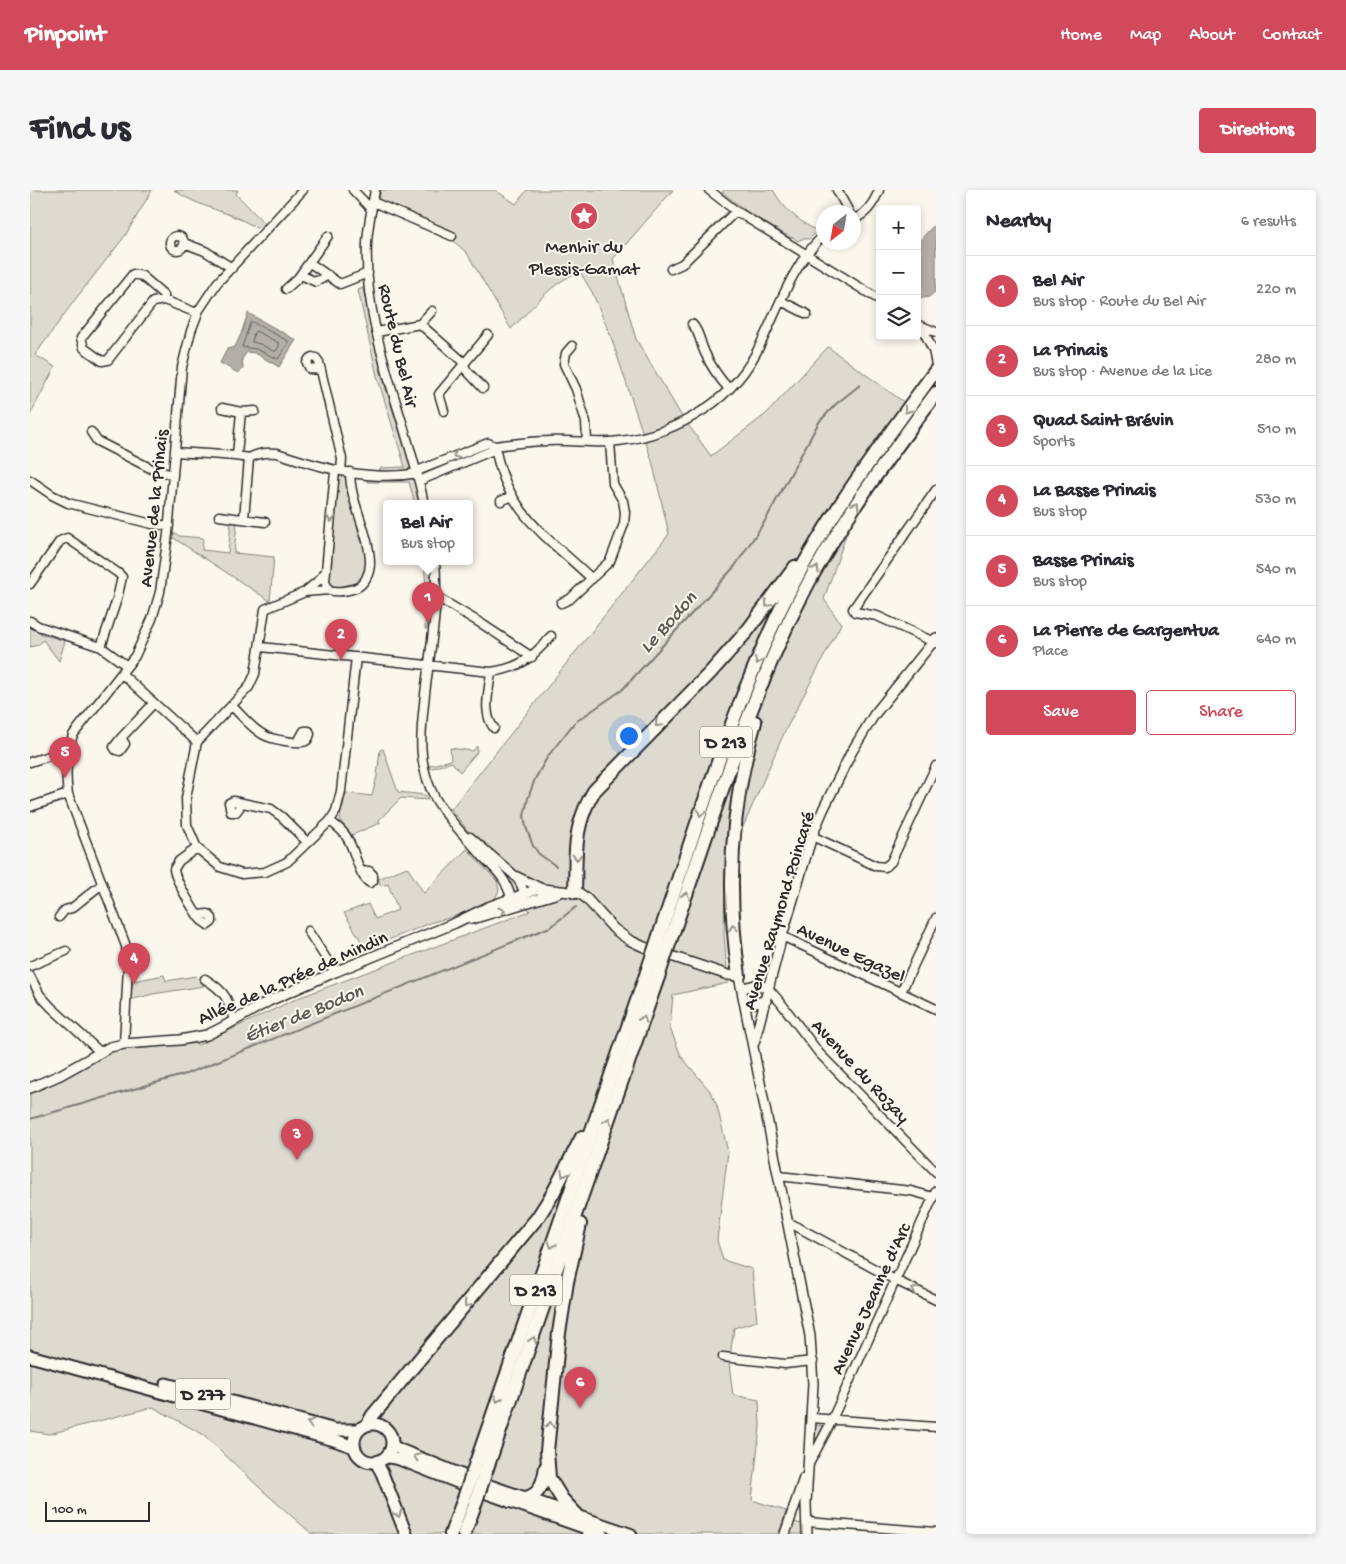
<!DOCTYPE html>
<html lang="en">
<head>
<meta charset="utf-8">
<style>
	body { margin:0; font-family:"Gochi Hand",sans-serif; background:#f7f7f7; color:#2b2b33 }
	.controls { position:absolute; right:15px; top:15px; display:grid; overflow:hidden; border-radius:5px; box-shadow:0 2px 8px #0003 }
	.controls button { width:45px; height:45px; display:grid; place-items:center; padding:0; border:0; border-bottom:1px solid #e1e1e2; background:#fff; color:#2b2b33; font:25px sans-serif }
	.compass { position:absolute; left:786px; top:15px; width:45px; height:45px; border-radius:50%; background:#fff; box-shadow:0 2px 8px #0003; rotate:211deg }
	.scale { position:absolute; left:15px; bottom:12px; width:105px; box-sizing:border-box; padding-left:5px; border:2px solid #2b2b2b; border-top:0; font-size:14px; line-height:18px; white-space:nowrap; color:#2b2b2b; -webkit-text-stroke:4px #fbf7ec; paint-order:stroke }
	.you { position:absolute; left:598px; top:545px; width:18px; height:18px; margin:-12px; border:4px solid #fff; border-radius:50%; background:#1a73e8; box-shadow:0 0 0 8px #1a73e833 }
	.badge { display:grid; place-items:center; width:32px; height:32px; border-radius:50%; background:#d1495b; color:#fff; font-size:16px; font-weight:700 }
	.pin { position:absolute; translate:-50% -41px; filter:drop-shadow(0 1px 2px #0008) }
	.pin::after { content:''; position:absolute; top:26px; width:18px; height:15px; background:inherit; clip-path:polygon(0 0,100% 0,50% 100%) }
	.popup { position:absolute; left:353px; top:310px; width:90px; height:65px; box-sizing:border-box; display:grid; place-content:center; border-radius:5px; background:#fff; filter:drop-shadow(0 1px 4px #0005); font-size:16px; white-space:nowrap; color:#7c7c81 }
	.popup b { font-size:19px; color:#2b2b33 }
	.popup::after { content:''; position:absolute; left:50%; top:100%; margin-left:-10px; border:10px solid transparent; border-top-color:#fff }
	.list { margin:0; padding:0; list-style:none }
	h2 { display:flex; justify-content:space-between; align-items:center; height:65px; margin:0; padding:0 20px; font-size:21px }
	h2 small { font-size:16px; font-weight:400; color:#7c7c81 }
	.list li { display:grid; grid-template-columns:32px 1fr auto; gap:15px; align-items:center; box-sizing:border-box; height:70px; padding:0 20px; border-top:1px solid #e1e1e2 }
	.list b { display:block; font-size:19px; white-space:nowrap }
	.list p { margin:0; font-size:16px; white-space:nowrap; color:#7c7c81 }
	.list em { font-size:16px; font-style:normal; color:#7c7c81 }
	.actions { display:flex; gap:10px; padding:15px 20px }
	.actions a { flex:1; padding:11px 0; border:1px solid #d1495b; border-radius:5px; text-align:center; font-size:18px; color:#d1495b }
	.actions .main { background:#d1495b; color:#fff }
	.icon { flex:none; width:28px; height:28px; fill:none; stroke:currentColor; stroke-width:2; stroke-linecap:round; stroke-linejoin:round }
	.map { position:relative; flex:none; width:906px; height:1344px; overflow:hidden; border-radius:5px }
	header { display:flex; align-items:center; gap:30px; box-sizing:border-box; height:70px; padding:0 25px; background:#d1495b; color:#fff }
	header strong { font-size:24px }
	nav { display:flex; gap:28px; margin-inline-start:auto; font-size:18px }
	.intro { display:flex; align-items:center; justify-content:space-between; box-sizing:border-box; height:120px; padding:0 30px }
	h1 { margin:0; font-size:35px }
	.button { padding:12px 22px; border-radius:5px; background:#d1495b; color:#fff; font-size:18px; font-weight:700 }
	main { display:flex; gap:30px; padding:0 30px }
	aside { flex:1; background:#fff; border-radius:5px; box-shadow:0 2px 8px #0003 }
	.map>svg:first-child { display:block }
</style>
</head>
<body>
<header>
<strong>Pinpoint</strong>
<nav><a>Home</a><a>Map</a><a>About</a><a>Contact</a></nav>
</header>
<div class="intro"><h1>Find us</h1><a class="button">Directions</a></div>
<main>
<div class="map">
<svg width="906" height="1344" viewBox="0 0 906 1344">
	<rect width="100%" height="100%" fill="#fbf7ec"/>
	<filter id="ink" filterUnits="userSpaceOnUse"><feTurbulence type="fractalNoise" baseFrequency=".02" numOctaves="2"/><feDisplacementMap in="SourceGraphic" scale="10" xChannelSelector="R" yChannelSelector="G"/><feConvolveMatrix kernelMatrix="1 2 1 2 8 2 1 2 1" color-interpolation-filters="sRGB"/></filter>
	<g filter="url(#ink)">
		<path fill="#dddad0" stroke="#84827e" d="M0 0H122L95 46 44 111 5 165 25 177 0 225Z
			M144 0H208L206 4 235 34 226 38C201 21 168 18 144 0Z
			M351 0H465L486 14 497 0H643L583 69 606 149 651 225 681 266 736 224 798 157 897 229 822 328 794 409 811 434 755 541 695 678 694 745 698 793 643 805 640 838 651 866 680 901 687 916 698 962 687 1050 693 1070 722 1079 727 1131 704 1138 699 1174 703 1205 729 1210 730 1236 722 1310 756 1321 749 1344H282L232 1300 174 1245 123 1217 19 1244 0 1241V904L82 861 165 853 168 855 268 808 500 721 421 619 639 344 622 271 581 147 562 102 550 82C522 91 502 119 481 139L437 63 420 48 347 18Z
			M694 0H743C753 18 768 31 787 41L779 49H772L767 51 763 47 761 48 720 24 692 2Z
			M333 98 351 183 381 278 374 282 349 283 350 278 375 277 347 186 328 100Z
			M311 285 316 288 328 333 327 336 331 351 334 352C339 374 341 377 327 395L304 399 297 394 300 351 303 349 304 334 302 331 308 286Z
			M383 285 390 314H385L379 292H337V288Z
			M201 332 207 333 204 363 244 367 240 411 142 347 145 343 149 346 173 348 172 360 198 363Z
			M394 372H399L402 407 397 439H395L397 411Z
			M0 437 9 441 11 444 35 451 29 471 13 450 8 455 0 457Z
			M447 556V562L430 582 422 572 399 579 398 576 421 570 420 558 443 561Z
			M353 559 368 602 395 605 398 610 371 608 349 630 350 633 322 645 311 632 310 628 316 603 342 606 347 586 350 560Z
			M437 659 467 691 469 700 465 709 423 727 403 732 336 759 314 723 338 714 345 729 368 720 358 694 351 696 348 689 377 677 394 703Z
			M134 785 136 791 166 786 174 796 123 804 100 810 103 791Z
			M724 800 733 801 734 803 731 809H719L718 805Z
			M785 1235 793 1236 794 1238 784 1258V1236Z
			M763 1332 773 1334 774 1344H758Z"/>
		<path fill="#b1afa7" stroke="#7b7a75" d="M906 33V101L899 107 888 109 887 53Z
			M218 123 266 150 249 177 225 163 217 162 212 169 213 179 208 183 190 173 197 159 205 157 211 144Z"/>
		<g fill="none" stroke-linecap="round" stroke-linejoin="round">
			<path stroke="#61605d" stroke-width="1" d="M222 132 258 151V154L248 169 226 159 212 157 220 133Z
				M226 141 249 153V156L246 161H243L230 154 222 152 224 143Z"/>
			<path stroke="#7b7a75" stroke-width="2" d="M526 676 509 664 503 656 496 637 494 626 498 608 505 589 518 566 544 533 592 500 705 376 735 331 789 232 806 214 830 195
				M0 929 156 884 520 737 546 717"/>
			<defs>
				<path id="minor" d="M323 0 341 19
					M345 0C342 17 338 35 337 53 333 143 377 228 394 314
					M679 0 706 21 850 110
					M807 0 819 22
					M343 12 422 46
					M824 29C837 24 844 13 849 0
					M140 53a7 7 0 1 1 14 0a7 7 0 1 1-14 0Z
					M154 53 175 61 202 78
					M280 73 310 94 338 83
					M641 79 652 74 706 21
					M103 84 112 86 134 105V110L123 112 78 170 72 171 54 158 51 148Z
					M271 85 286 92 298 85
					M256 99 268 88 298 46
					M134 110 167 123
					M751 111 777 124
					M390 134 402 121
					M662 134C670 142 670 153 675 163 681 177 689 188 699 199
					M889 135 906 142
					M891 136 903 160 906 175
					M347 142 390 134 431 170 437 181 453 198
					M542 156 536 163 534 174 546 199 556 232 557 251
					M291 180 280 179 277 173 279 169 282 167 286 168 289 172 312 269 311 281
					M192 218 211 222 225 221
					M414 221 409 204 458 145
					M61 242 67 251 122 279 143 285
					M465 256C476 323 517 346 562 389
					M145 262C170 264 195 264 219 268 229 263 236 262 247 263 292 278 340 292 388 283
					M207 265 211 222
					M305 281 295 392 299 400C308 403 317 401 326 398 335 394 340 383 340 373 340 343 320 314 320 282
					M387 281 458 253 465 256C483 254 501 251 518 251 538 250 559 253 579 252 638 248 698 216 726 163 747 124 760 76 794 45
					M0 290 22 305 38 313 122 334 139 336
					M389 291 461 261 465 256
					M906 300 823 419 825 422 847 426 906 453
					M471 311 482 306
					M189 326 235 332
					M214 329 219 268
					M405 372C409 416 400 460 395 504 391 542 386 572 405 608 417 629 437 648 453 667 460 674 468 681 473 689 479 697 478 706 486 711
					M0 394 30 351 37 348 88 383 92 387 87 409 71 457
					M299 400 275 402 235 419 225 484 219 497 167 552 156 608 157 635 167 658 190 677 212 684 235 682 257 672 300 631 306 621 311 601 326 467
					M276 401 289 390 296 381
					M405 406 452 434 502 467
					M531 413 540 409 580 371 594 334 595 322 593 311 583 294 580 252
					M0 431 8 436 71 457 97 476
					M231 457 461 482C490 478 502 468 521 446
					M461 482C459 501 452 523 464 538
					M92 484 167 552
					M202 516C212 526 222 539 234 545 240 549 271 555 276 551 279 549 279 547 280 544L279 541H274L268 552
					M91 548 95 554 90 561 86 560 84 557 91 548 124 513
					M0 572 28 563 37 564
					M209 613V618L206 622H201L199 613 203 611 241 619 252 627 277 652
					M0 617 38 604
					M300 631C306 636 314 641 317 648 325 659 328 686 340 693L343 691V685L339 681 332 682
					M782 646 846 676 855 677 861 672 906 576
					M440 647 484 685 513 699
					M167 658 149 671 144 679C144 688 165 723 171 730 172 731 177 734 178 735L182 732V728L178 724 168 725
					M484 685C491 693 495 699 493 710
					M29 727 35 720 42 718 72 694
					M278 741 305 782
					M752 746 906 819
					M0 776 36 761
					M0 786 10 805 21 817 70 862
					M175 789C196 802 198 809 204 831
					M737 797 751 813 789 863 906 982
					M871 802 906 728
					M94 854 98 776 96 756 38 604C35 583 36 565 43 545L105 466 122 429 130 402 138 344 152 177 161 141 169 120 187 93 273 0
					M749 986 881 1001 903 1007
					M758 1034H762L865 1090 906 1110
					M693 1167 755 1174 783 1171
					M781 1228 906 1237
					M779 1274 799 1236 906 1001
					M777 1332 906 1342"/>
				<path id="tertiary" d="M442 729 528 703
					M713 798 725 795 737 797
					M715 811 724 813 736 811
					M724 853 752 746 782 646 793 620 821 563 844 525 906 448
					M0 898 30 885 80 857 94 854 150 850 177 845 193 837 239 811 305 782 425 733 458 717 505 700 513 699 549 703 556 708 584 739 599 750 614 757 698 785 709 786 780 1146 783 1194 776 1313 777 1344
					M755 1344 774 1288"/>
				<path id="secondary" d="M362 1255 371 1260 447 1291 601 1344
					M356 1267 368 1269 444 1299 572 1344"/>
				<path id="primary" d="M0 1166 304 1250 324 1257
					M136 1194 305 1240H328
					M324 1253a19 19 0 1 1 38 0a19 19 0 1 1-38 0Z
					M346 1272 352 1283 376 1344
					M548 1326 560 1344"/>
				<path id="trunk" d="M545 702C546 680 544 655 550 634 553 622 558 611 564 601L680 483 718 440 765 377
					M629 746C669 630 704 510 760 400 800 322 854 251 906 180
					M640 751C681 635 716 515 772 405 809 333 858 268 906 203
					M709 786C696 699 700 617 725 532
					M338 1234 343 1225 508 1027 522 1005 552 947
					M446 1273 617 782
					M457 1278 628 787
					M480 1311C505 1308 512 1304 516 1277
					M548 1326 532 1309 519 1288 517 1261 529 1143 537 1092 550 1034
					M421 1344 433 1311
					M434 1344 444 1317"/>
			</defs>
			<use href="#minor" stroke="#2b2b2b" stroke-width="11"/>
			<use href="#tertiary" stroke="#2b2b2b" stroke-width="12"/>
			<use href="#secondary" stroke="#2b2b2b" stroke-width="14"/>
			<use href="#primary" stroke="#2b2b2b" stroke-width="15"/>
			<use href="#trunk" stroke="#2b2b2b" stroke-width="16"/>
			<use href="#minor" stroke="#fbf7ec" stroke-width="8"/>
			<use href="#tertiary" stroke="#fbf7ec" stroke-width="9"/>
			<use href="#secondary" stroke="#fbf7ec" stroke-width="10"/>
			<use href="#primary" stroke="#fbf7ec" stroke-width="11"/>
			<use href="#trunk" stroke="#fbf7ec" stroke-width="12"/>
			<defs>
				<path id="trunk-bridge" d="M617 782 629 746
					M628 787 640 751
					M433 1311 446 1273
					M444 1317 457 1278"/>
			</defs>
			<use href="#trunk-bridge" stroke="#2b2b2b" stroke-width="16" stroke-linecap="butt"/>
			<use href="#trunk-bridge" stroke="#fbf7ec" stroke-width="12"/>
		</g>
		<defs><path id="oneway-chevron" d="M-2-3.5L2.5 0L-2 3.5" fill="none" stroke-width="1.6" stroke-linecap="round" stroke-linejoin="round" transform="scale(1.25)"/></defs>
		<g stroke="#93918c">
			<use href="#oneway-chevron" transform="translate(877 220) rotate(126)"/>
			<use href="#oneway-chevron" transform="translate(426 265) rotate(158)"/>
			<use href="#oneway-chevron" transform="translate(826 315) rotate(-57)"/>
			<use href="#oneway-chevron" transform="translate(301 329) rotate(95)"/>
			<use href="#oneway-chevron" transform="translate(786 379) rotate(-60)"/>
			<use href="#oneway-chevron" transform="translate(738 414) rotate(127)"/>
			<use href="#oneway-chevron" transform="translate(728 471) rotate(113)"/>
			<use href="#oneway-chevron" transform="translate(628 534) rotate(135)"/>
			<use href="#oneway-chevron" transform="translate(671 623) rotate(109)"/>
			<use href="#oneway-chevron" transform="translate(547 667) rotate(90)"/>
			<use href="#oneway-chevron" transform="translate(656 705) rotate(-71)"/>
			<use href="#oneway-chevron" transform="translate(472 721) rotate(-17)"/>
			<use href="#oneway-chevron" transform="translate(703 738) rotate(-94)"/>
			<use href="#oneway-chevron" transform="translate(613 829) rotate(-71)"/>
			<use href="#oneway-chevron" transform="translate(578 931) rotate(-71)"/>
			<use href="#oneway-chevron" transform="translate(534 984) rotate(119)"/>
			<use href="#oneway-chevron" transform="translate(522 1055) rotate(109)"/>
			<use href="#oneway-chevron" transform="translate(885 1100) rotate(-154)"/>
			<use href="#oneway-chevron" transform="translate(437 1114) rotate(130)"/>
			<use href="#oneway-chevron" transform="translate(503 1150) rotate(-70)"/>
			<use href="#oneway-chevron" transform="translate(468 1209) rotate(109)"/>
			<use href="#oneway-chevron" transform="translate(280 1233) rotate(-165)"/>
			<use href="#oneway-chevron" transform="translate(520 1235) rotate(-84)"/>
			<use href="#oneway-chevron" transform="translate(387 1267) rotate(-158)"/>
			<use href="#oneway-chevron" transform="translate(368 1324) rotate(69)"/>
		</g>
	</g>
	<defs>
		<symbol id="sight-disc" viewBox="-11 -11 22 22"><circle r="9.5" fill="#d1495b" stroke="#fbf7ec"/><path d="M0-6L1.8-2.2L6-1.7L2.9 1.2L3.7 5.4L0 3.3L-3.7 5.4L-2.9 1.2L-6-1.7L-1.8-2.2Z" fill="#fff"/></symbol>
	</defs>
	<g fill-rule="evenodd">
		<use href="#sight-disc" x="538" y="10" width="32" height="32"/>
	</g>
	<g text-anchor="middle" stroke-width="4" stroke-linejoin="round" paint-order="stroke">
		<g fill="#fbf7ec" stroke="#696865" stroke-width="1">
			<rect x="670" y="536.5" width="52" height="31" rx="4"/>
			<rect x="480" y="1084.5" width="52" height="31" rx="4"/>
			<rect x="145.5" y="1188.5" width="55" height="31" rx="4"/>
		</g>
		<g font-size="18" font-weight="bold" fill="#2b2b2b">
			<text x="696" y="558">D 213</text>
			<text x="506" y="1106">D 213</text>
			<text x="173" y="1210">D 277</text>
		</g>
		<g font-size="19" fill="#2b2b2b" stroke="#fbf7ec">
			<text x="554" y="62">Menhir du<tspan x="554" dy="22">Plessis-Gamat</tspan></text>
		</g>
		<g font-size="19" fill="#2b2b2b" stroke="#fbf7ec">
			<text transform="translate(370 155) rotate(77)" y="7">Route du Bel Air</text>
			<text transform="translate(122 318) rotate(-84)" y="7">Avenue de la Prinais</text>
			<text transform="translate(747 720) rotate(-73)" y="7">Avenue Raymond Poincaré</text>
			<text transform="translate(822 761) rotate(25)" y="7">Avenue Egazel</text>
			<text transform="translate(262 786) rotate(-24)" y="7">Allée de la Prée de Mindin</text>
			<text transform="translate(832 880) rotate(47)" y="7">Avenue du Rozay</text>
			<text transform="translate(839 1108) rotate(-65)" y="7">Avenue Jeanne d'Arc</text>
		</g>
		<g font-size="20" font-style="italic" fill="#5a5956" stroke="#fbf7ec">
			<text transform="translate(637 431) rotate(-48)" y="7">Le Bodon</text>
			<text transform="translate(273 822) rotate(-22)" y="7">Étier de Bodon</text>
		</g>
	</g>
</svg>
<div class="controls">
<button>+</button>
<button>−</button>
<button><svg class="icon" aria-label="layers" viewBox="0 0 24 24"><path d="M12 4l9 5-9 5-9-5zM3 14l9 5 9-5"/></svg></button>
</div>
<svg class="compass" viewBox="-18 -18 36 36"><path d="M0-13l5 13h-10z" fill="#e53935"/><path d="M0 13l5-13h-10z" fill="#7c7c81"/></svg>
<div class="scale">100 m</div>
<div class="you"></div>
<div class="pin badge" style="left:398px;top:433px">1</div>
<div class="popup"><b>Bel Air</b>Bus stop</div>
<div class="pin badge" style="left:311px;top:470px">2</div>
<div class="pin badge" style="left:267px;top:970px">3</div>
<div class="pin badge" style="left:104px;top:794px">4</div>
<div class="pin badge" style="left:35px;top:588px">5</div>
<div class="pin badge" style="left:550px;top:1218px">6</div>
</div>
<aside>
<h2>Nearby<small>6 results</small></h2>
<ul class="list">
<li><span class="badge">1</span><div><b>Bel Air</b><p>Bus stop · Route du Bel Air</p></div><em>220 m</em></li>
<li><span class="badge">2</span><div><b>La Prinais</b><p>Bus stop · Avenue de la Lice</p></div><em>280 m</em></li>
<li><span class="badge">3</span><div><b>Quad Saint Brévin</b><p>Sports</p></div><em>510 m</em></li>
<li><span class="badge">4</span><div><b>La Basse Prinais</b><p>Bus stop</p></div><em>530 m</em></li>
<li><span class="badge">5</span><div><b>Basse Prinais</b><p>Bus stop</p></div><em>540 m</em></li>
<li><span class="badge">6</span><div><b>La Pierre de Gargentua</b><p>Place</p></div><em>640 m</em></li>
</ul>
<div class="actions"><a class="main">Save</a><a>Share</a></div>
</aside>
</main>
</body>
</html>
